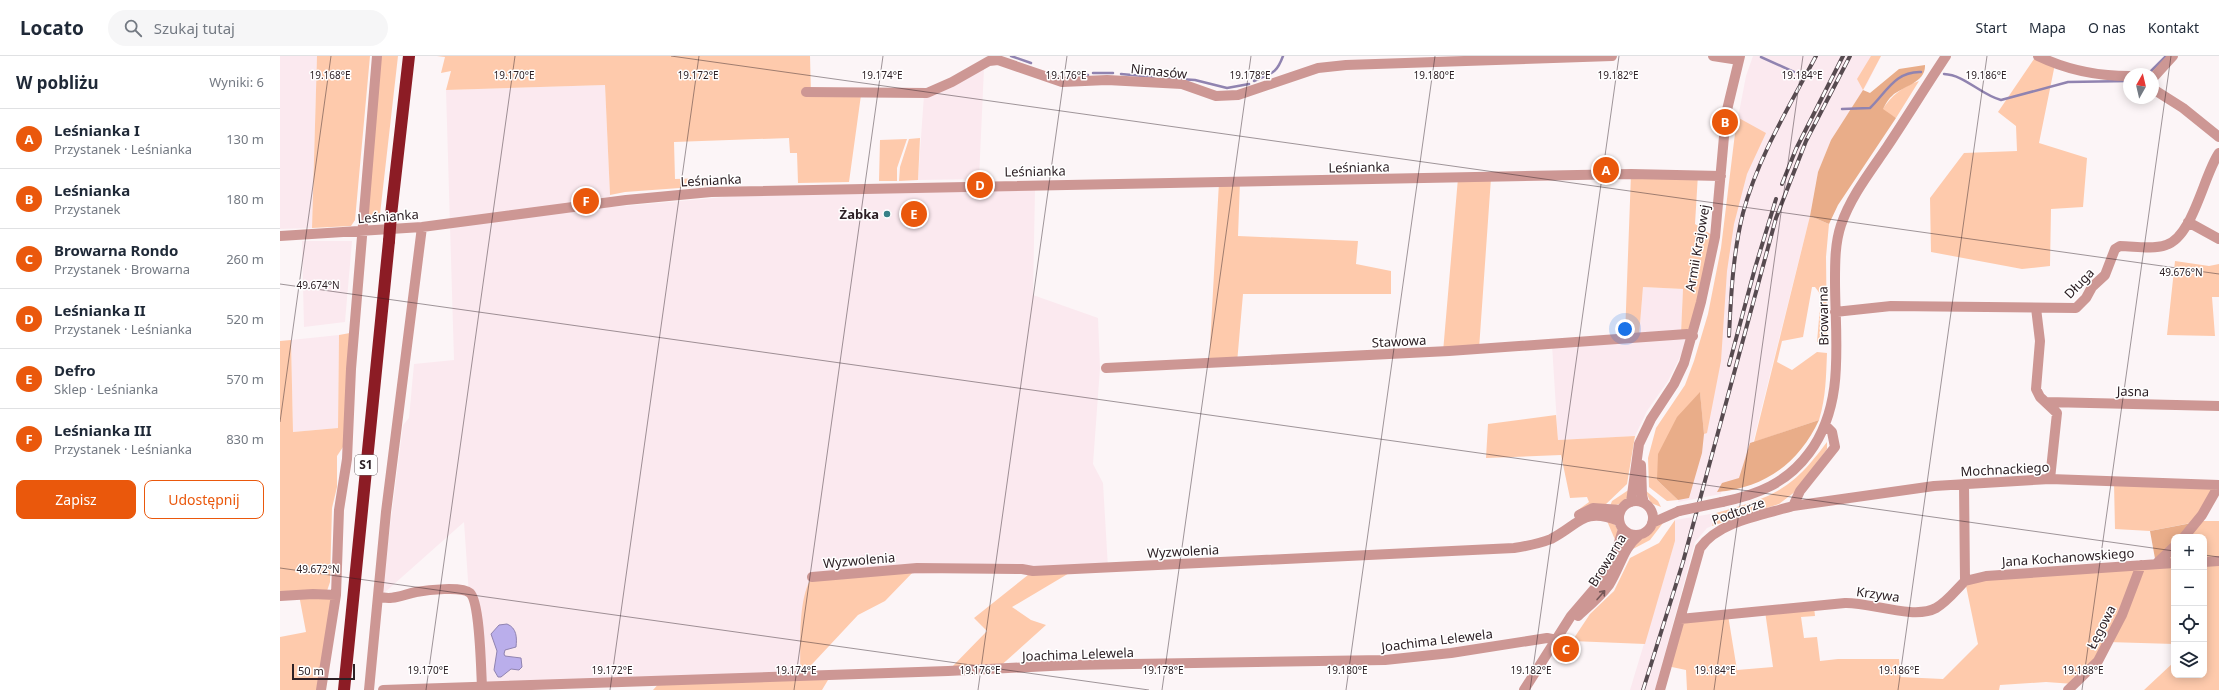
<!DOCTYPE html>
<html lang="pl">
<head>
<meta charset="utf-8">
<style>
	body { margin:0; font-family:"Noto Sans",sans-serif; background:#f6f6f7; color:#1f2937 }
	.controls { position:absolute; right:12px; bottom:12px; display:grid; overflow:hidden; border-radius:8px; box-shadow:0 2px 10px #0003 }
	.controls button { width:36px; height:36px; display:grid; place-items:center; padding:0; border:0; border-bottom:1px solid #e0e1e3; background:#fff; color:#1f2937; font:20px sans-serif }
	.compass { position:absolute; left:1843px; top:12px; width:36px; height:36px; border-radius:50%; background:#fff; box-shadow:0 2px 10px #0003; rotate:8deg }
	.scale { position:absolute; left:12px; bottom:10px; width:63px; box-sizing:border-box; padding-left:4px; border:2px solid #2d2025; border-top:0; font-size:11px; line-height:14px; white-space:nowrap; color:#2d2025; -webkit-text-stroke:3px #fff; paint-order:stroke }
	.you { position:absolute; left:1345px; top:273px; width:14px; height:14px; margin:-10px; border:3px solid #fff; border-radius:50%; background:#1a73e8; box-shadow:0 0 0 6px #1a73e833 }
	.badge { display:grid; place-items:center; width:26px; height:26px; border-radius:50%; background:#ea580c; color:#fff; font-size:13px; font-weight:700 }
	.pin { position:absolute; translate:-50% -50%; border:2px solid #fff; box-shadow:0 1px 4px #0006 }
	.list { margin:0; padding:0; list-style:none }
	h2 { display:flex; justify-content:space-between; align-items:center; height:52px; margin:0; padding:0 16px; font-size:17px }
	h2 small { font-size:13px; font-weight:400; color:#747a83 }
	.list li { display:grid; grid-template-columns:26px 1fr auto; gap:12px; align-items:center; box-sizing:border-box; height:60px; padding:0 16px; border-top:1px solid #e0e1e3 }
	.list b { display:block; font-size:15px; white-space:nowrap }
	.list p { margin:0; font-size:13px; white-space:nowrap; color:#747a83 }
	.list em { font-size:13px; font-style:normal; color:#747a83 }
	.actions { display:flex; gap:8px; padding:12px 16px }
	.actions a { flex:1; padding:9px 0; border:1px solid #ea580c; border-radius:8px; text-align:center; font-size:14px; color:#ea580c }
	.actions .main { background:#ea580c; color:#fff }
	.icon { flex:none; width:22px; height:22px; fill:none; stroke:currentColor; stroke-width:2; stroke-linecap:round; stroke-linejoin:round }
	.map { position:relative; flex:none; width:1939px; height:634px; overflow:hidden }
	header { display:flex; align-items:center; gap:24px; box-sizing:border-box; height:56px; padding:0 20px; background:#fff; border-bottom:1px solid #e0e1e3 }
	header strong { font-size:19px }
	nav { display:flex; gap:22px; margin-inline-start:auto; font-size:14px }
	.search { width:280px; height:36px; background:#f6f6f7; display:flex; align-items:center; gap:10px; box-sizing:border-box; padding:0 14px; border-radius:22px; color:#747a83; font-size:15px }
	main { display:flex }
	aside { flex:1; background:#fff }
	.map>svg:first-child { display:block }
</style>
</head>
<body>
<header>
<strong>Locato</strong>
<div class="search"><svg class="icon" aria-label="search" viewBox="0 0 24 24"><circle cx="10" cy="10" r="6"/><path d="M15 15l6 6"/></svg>Szukaj tutaj</div>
<nav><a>Start</a><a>Mapa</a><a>O nas</a><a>Kontakt</a></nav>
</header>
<main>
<aside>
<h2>W pobliżu<small>Wyniki: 6</small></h2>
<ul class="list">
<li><span class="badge">A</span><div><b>Leśnianka I</b><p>Przystanek · Leśnianka</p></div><em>130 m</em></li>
<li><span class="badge">B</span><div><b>Leśnianka</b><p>Przystanek</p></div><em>180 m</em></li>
<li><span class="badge">C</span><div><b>Browarna Rondo</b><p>Przystanek · Browarna</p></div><em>260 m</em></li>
<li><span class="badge">D</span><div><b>Leśnianka II</b><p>Przystanek · Leśnianka</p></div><em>520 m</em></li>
<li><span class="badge">E</span><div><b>Defro</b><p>Sklep · Leśnianka</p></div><em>570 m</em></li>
<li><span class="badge">F</span><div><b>Leśnianka III</b><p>Przystanek · Leśnianka</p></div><em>830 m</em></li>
</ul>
<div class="actions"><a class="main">Zapisz</a><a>Udostępnij</a></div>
</aside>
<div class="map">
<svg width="1939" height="634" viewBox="0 0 1939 634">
	<rect width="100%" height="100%" fill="#fcf5f7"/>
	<path fill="#fbe9ef" d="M0 0H37L32 172 0 173Z
		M1473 0H1601L1587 28 1551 84 1538 116 1530 160 1463 426 1443 429 1441 438 1398 446 1425 331 1457 67 1466 20Z
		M704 12 699 123 638 124 644 39Z
		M325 29 330 139 333 151 489 137 755 134 753 239 818 262 820 312 813 408 823 427 828 512 533 521 520 620 202 631 189 539 184 466 104 537 102 533 123 369 129 362 134 308 174 304 166 34Z
		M22 185H72L65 266 24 271Z
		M1363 231 1403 233 1401 277 1359 280Z
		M1407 278 1403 295 1388 325 1367 355 1355 380 1278 384 1272 289Z
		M59 279 58 372 13 376 11 284Z
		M1436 457 1432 470 1427 472 1415 486 1375 634H1350L1395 485V464Z"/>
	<path fill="#fecaac" d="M37 0H90L75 164 71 170 32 172Z
		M101 0H118L99 167 93 166 88 158Z
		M157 0H530L531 38 581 39 569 126 518 127 517 97H510L509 82 394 86 395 123 427 122V130L345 136 330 139 325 29 166 34 171 15 161 17 165 1Z
		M1591 0H1601L1583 34 1577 23Z
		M1756 0 1775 8 1759 87 1807 102 1803 151 1771 153 1770 210 1742 213 1651 196 1650 142 1684 97 1737 95 1736 70 1718 56Z
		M1639 25 1616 62 1602 54C1612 39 1622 31 1639 25Z
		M1457 61 1486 77 1467 118 1454 168 1447 215 1441 305 1427 377 1424 378 1420 337 1377 424 1398 444 1387 445 1369 431 1368 402 1376 372 1405 329 1414 305 1428 258 1441 192Z
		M640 82 638 124 619 125 620 111 629 83Z
		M627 83 617 112V125H599L600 84Z
		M1351 118H1418L1415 168 1435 181 1413 280 1401 277 1403 233 1363 231 1359 280H1345Z
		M1178 122H1211L1199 293 1163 296Z
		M960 125 958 180 1078 185 1076 208 1111 215V238H963L957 307 929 308 939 126Z
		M1530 160 1549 168 1546 201 1547 287 1537 286 1541 239 1535 231H1532L1523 281 1502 285 1497 306 1512 314 1537 296 1547 297C1546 320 1546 341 1539 364L1474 386Z
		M1895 205 1929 210 1939 208V241H1932L1935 280 1887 279Z
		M70 277 65 388 57 400V431L52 452 50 526 47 535 56 539 41 634H0V581L26 576 19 539 0 540V285L11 284 13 376 58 372 59 279Z
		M1276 359 1278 384 1355 380 1347 428 1325 449 1294 457 1309 446 1307 441 1290 442 1281 399 1206 402 1208 368Z
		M1547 386V393L1516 435 1499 448 1432 470 1436 457C1493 441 1511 435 1547 386Z
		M1834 427H1939L1917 465H1939V634H1864L1894 606V619H1924V481H1904L1916 466 1870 475 1835 473Z
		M1350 433C1348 445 1342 449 1330 450L1332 445Z
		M1365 434 1378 445 1381 451 1371 447Z
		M1395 464V485L1365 588 1292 585 1310 558 1334 535 1350 502 1379 487Z
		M1327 465C1339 469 1339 474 1336 486Z
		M1383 467 1370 484 1353 493 1358 484 1368 480 1375 470Z
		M1894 491V588L1828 586 1794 628 1766 626 1720 629 1719 634H1407L1406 614 1387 610 1400 563 1448 559 1457 614 1493 611 1485 555 1534 551 1535 560 1521 561 1524 582 1537 581 1540 605 1558 603H1619L1620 621 1663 623 1698 588 1685 525 1876 508Z
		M637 512 605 545 578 559 521 620 551 619 542 634H373L381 625 520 620C521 593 517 543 532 521Z
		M796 513 732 551 751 564 766 569 717 613 668 615 707 575 694 562 753 515Z"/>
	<path fill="#e9ad89" d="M1645 9C1646 27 1623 30 1612 40 1608 43 1605 49 1603 53L1616 62 1558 149 1549 168 1530 160 1538 116 1551 84 1583 34 1590 37 1619 13Z
		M1420 336 1424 378 1422 397 1409 442 1398 444 1377 424 1378 398 1397 361Z
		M1539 364C1519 407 1485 432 1437 436L1442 427 1459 422 1470 387Z
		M1917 466 1904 481H1894V491L1876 508 1870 475Z"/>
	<path fill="#baaeeb" stroke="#9083b0" d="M227 568C237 572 237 582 236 591L225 594 224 598 225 600 241 602 242 611 239 614 231 613 221 621H218L214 614 217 595 211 578 219 569Z"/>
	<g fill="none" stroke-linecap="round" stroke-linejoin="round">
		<path stroke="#9083b0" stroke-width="2.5" d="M731 0 751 7
			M1481 1 1514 16
			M813 17H833
			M793 18 808 19
			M841 18 874 21
			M1664 18C1685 19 1701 39 1721 44L1788 26 1849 25
			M1868 18 1886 0
			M881 22H896
			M899 23 915 24 947 32 969 28
			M974 25C991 17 996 19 1003 0
			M1562 53 1590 52C1606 37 1615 15 1641 16"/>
		<path stroke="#cd9794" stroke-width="10" d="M1433 0 1459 4
			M1758 0C1787 14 1816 20 1849 20
			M1873 22 1893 0
			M1873 33 1903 52 1939 81
			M526 36 647 37 672 26 709 5 718 4 782 26 827 24 902 28 936 40 958 39 1038 12 1066 9 1332 0
			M1908 166 1939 183
			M0 180 142 171 346 144 431 136 1351 118 1441 120
			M1756 252 1760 285 1756 333 1760 341 1777 357 1770 423
			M1555 256 1611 250 1796 252 1806 242 1812 231 1825 219 1835 193 1840 190C1854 190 1872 194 1886 189 1913 181 1924 118 1939 97
			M826 312 1169 295 1407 278 1413 280
			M1767 346 1939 350
			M1361 409 1362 439 1364 447
			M1339 462a17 17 0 1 1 34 0a17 17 0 1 1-34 0Z
			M1351 446 1359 388 1371 363 1394 328 1404 307 1421 246 1435 181 1446 58 1460 0
			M1442 446C1477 439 1507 427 1529 397 1566 348 1555 284 1555 225 1555 206 1555 187 1561 169 1571 140 1590 116 1607 91 1627 61 1646 30 1666 0
			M1513 450 1654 430 1770 423 1939 429
			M1299 459 1313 452 1341 454
			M1372 467 1399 455
			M1904 481 1922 459 1939 429
			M1924 506 1939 505
			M1876 508 1894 491
			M532 521 637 512 742 513 753 515 1234 492C1247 490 1259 488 1271 483 1300 468 1303 451 1339 465
			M1685 525 1706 520 1894 507
			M0 540 33 538 56 539
			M98 540C111 545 122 539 136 536 147 534 182 530 190 537 200 546 201 614 202 631
			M1298 560C1309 550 1320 541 1329 529 1340 512 1343 492 1359 479
			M1400 563 1565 547C1589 546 1634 564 1656 552 1667 546 1676 534 1685 525L1684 428
			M41 634 56 539 59 454 67 403 71 313 97 0
			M89 634 106 456 142 171
			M103 634 668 615 790 609 1105 604 1171 597 1267 582 1277 584
			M1244 634 1291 560 1321 525 1338 490 1343 473
			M1380 634 1420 492C1439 465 1483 459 1513 450L1520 435 1555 391 1552 376 1546 370
			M1788 634 1818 605 1842 559 1861 509"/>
		<path stroke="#8c1c25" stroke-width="12" d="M111 159 129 0
			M64 634 109 185"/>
		<defs>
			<path id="rail" d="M1502 128 1516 93 1563 0
				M1449 280C1451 239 1453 197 1463 157 1478 101 1509 51 1536 0
				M1449 309 1475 212 1496 143
				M1363 634 1403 506 1496 162 1526 85 1570 0"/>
		</defs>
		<use href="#rail" stroke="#574b50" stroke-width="4"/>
		<use href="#rail" stroke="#fff" stroke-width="2.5" stroke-dasharray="8" stroke-linecap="butt"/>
		<path stroke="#cd9794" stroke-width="10" d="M1399 455 1442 446"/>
		<path stroke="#8c1c25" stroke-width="12" d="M109 185 111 159"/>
	</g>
	<defs><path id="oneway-shaft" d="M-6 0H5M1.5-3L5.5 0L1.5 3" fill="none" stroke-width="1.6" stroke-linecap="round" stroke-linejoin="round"/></defs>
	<use stroke="#755657" href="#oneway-shaft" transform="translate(1321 539) rotate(-49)"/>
	<path fill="none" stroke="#2d2025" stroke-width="1" stroke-opacity="0.45" d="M391 0 1939 218M0 228 1894 495M0 366 51 0M1924 499 1939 501M0 512 869 634M146 634 235 0M330 634 419 0M514 634 603 0M698 634 787 0M882 634 971 0M1066 634 1155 0M1250 634 1339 0M1434 634 1523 0M1618 634 1707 0M1802 634 1891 0"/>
	<circle fill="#388087" stroke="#fff" stroke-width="1.5" cx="607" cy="158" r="4"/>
	<g text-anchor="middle" stroke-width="3" stroke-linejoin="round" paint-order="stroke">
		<rect fill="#fff" stroke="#6c6366" stroke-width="1" x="75" y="399" width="22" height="20" rx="3"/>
		<g font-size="12" font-weight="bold" fill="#2d2025">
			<text x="86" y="413">S1</text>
		</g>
		<g font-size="13" fill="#2d2025" stroke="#fff">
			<text transform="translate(879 15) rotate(6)" y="5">Nimasów</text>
			<text transform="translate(1079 111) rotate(-1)" y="5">Leśnianka</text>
			<text transform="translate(755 115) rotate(-1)" y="5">Leśnianka</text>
			<text transform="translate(431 124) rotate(-3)" y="5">Leśnianka</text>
			<text transform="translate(108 160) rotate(-4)" y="5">Leśnianka</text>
			<text transform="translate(1417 192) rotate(-80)" y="5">Armii Krajowej</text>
			<text transform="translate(1799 227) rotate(-46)" y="5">Długa</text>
			<text transform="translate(1543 260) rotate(-91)" y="5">Browarna</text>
			<text transform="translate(1119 285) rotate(-3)" y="5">Stawowa</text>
			<text transform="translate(1853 335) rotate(1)" y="5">Jasna</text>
			<text transform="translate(1725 413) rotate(-3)" y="5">Mochnackiego</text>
			<text transform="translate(1458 455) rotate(-20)" y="5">Podtorze</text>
			<text transform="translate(903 495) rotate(-3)" y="5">Wyzwolenia</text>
			<text transform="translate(1788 501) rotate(-4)" y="5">Jana Kochanowskiego</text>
			<text transform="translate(579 504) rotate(-5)" y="5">Wyzwolenia</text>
			<text transform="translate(1327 504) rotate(-58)" y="5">Browarna</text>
			<text transform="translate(1598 538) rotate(8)" y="5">Krzywa</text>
			<text transform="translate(1821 571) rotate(-63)" y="5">Łęgowa</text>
			<text transform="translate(1157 584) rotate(-7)" y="5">Joachima Lelewela</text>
			<text transform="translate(798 598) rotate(-2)" y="5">Joachima Lelewela</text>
		</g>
		<g font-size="13" font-weight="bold" fill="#2d2025" stroke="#fff" text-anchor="end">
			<text x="599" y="163">Żabka</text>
		</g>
	</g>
	<g font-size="10" text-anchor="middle" fill="#2d2025" stroke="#fff" stroke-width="3" stroke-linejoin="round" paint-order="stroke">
		<text x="50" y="23">19.168°E</text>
		<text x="234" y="23">19.170°E</text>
		<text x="418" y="23">19.172°E</text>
		<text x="602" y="23">19.174°E</text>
		<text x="786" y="23">19.176°E</text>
		<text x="970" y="23">19.178°E</text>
		<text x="1154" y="23">19.180°E</text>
		<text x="1338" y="23">19.182°E</text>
		<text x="1522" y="23">19.184°E</text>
		<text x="1706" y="23">19.186°E</text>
		<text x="1901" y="220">49.676°N</text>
		<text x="38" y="233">49.674°N</text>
		<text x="38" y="517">49.672°N</text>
		<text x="148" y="618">19.170°E</text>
		<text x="332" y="618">19.172°E</text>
		<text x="516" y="618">19.174°E</text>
		<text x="700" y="618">19.176°E</text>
		<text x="883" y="618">19.178°E</text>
		<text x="1067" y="618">19.180°E</text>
		<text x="1251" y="618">19.182°E</text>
		<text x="1435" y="618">19.184°E</text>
		<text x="1619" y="618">19.186°E</text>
		<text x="1803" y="618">19.188°E</text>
	</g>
</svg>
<div class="controls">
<button>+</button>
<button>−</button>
<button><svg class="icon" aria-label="locate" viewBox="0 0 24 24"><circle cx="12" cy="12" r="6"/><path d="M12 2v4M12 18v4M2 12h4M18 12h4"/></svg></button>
<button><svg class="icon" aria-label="layers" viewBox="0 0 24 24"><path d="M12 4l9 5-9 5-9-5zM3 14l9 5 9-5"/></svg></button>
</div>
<svg class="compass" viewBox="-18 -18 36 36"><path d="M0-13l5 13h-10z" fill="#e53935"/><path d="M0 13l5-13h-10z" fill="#747a83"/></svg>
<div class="scale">50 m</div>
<div class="you"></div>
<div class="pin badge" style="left:1326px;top:114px">A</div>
<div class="pin badge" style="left:1445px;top:66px">B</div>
<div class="pin badge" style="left:1286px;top:593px">C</div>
<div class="pin badge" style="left:700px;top:129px">D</div>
<div class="pin badge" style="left:634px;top:158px">E</div>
<div class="pin badge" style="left:306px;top:145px">F</div>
</div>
</main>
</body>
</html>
